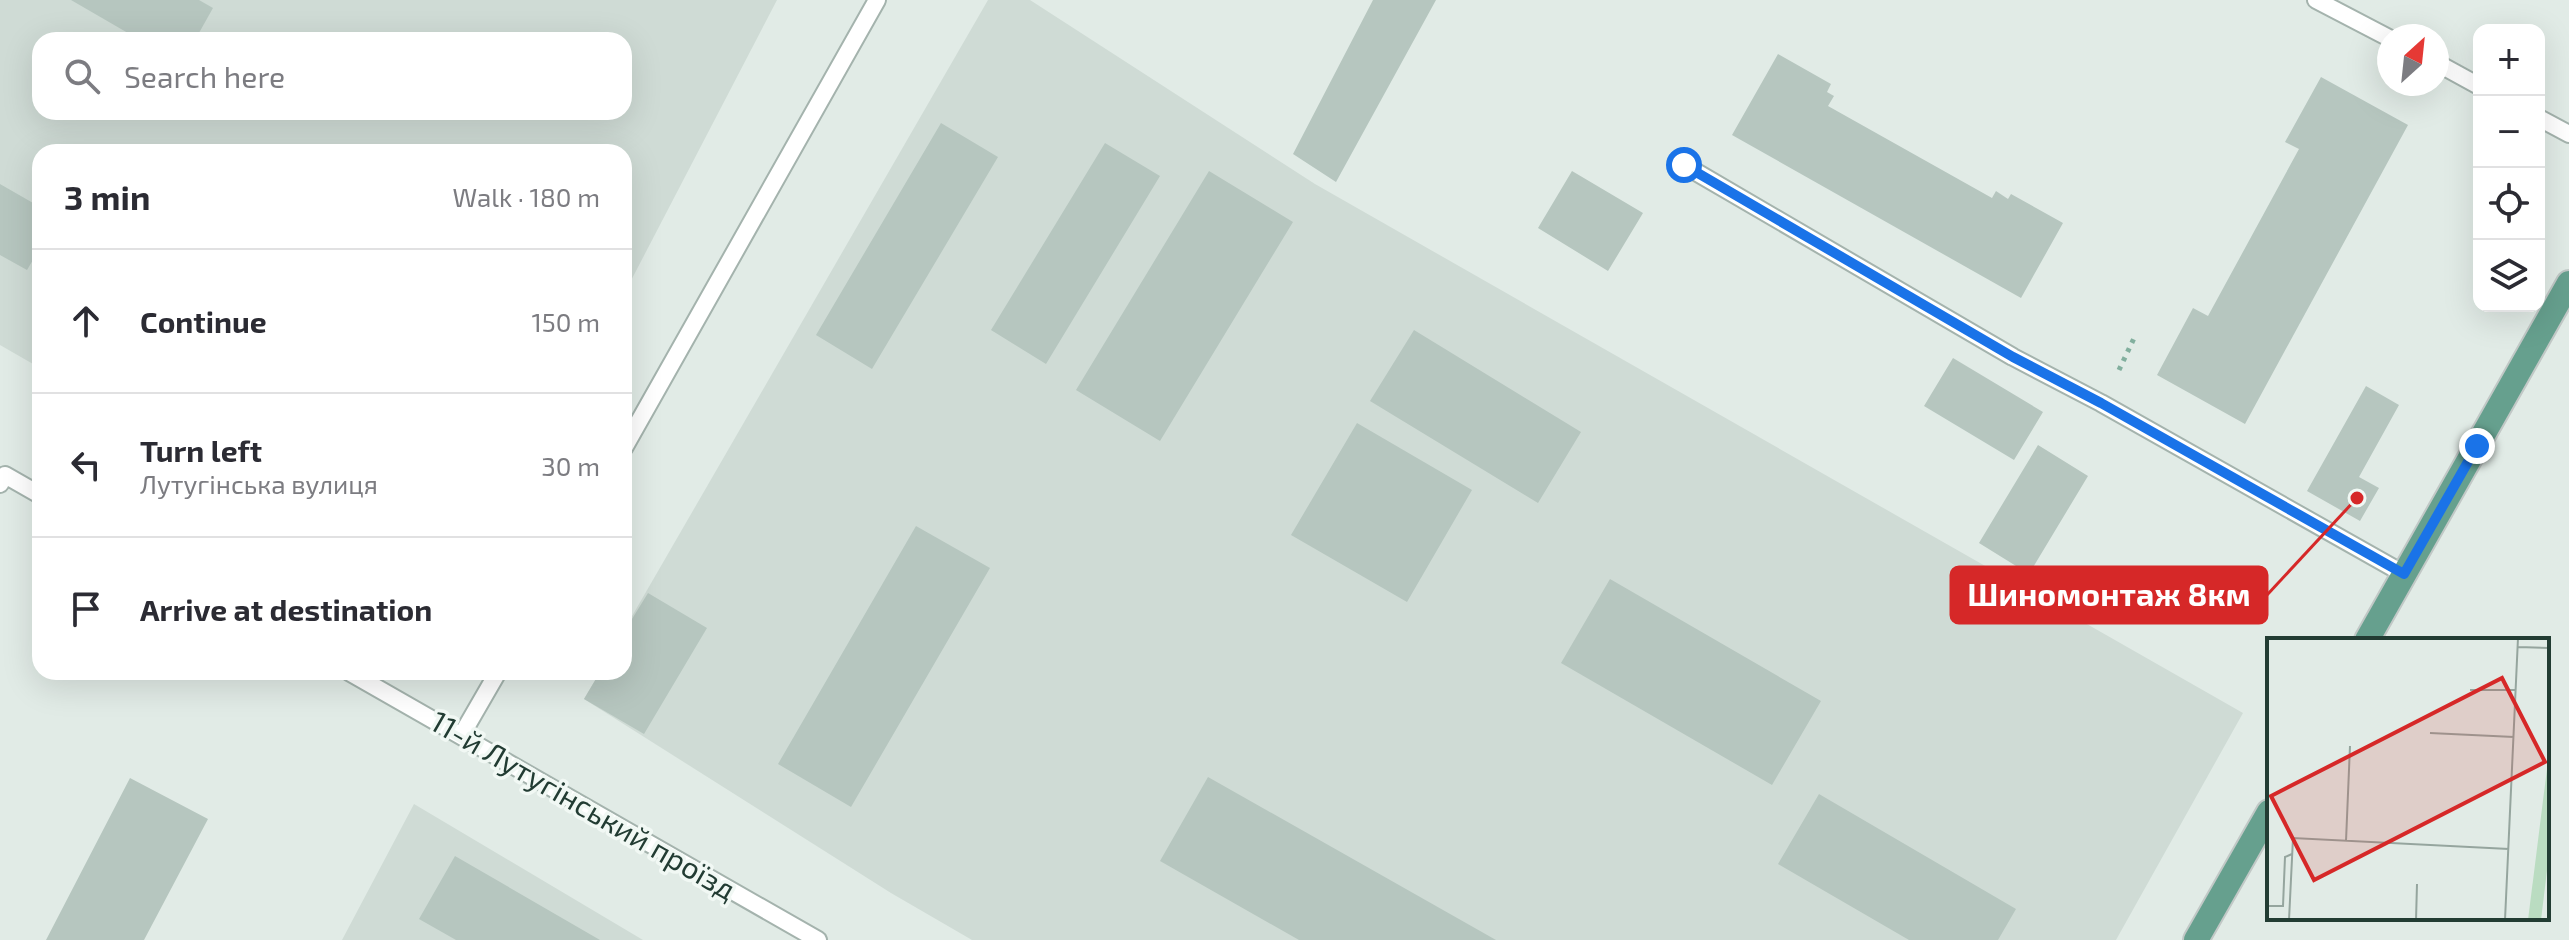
<!DOCTYPE html>
<html lang="en">
<head>
<meta charset="utf-8">
<style>
	body { margin:0; font-family:"Exo 2",sans-serif; background:#f7f7f7; color:#2b2b33 }
	.controls { position:absolute; right:24px; top:24px; display:grid; overflow:hidden; border-radius:16px; box-shadow:0 8px 32px #0002 }
	.controls button { width:72px; height:72px; display:grid; place-items:center; padding:0; border:0; border-bottom:2px solid #e1e1e2; background:#fff; color:#2b2b33; font:40px sans-serif }
	.compass { position:absolute; left:2377px; top:24px; width:72px; height:72px; border-radius:50%; background:#fff; box-shadow:0 8px 32px #0002; rotate:27deg }
	.stop { position:absolute; width:24px; height:24px; margin:-18px; border:6px solid #1a73e8; border-radius:50%; background:#fff }
	.stop.end { background:#1a73e8; border-color:#fff; box-shadow:0 2px 8px #0008 }
	.list { margin:0; padding:0; list-style:none }
	h2 { display:flex; justify-content:space-between; align-items:center; height:104px; margin:0; padding:0 32px; font-size:34px }
	h2 small { font-size:26px; font-weight:400; color:#7c7c81 }
	.list li { display:grid; grid-template-columns:52px 1fr auto; gap:24px; align-items:center; box-sizing:border-box; height:144px; padding:0 32px; border-top:2px solid #e1e1e2 }
	.list b { display:block; font-size:30px; white-space:nowrap }
	.list p { margin:0; font-size:26px; white-space:nowrap; color:#7c7c81 }
	.list em { font-size:26px; font-style:normal; color:#7c7c81 }
	.icon { flex:none; width:44px; height:44px; fill:none; stroke:currentColor; stroke-width:2; stroke-linecap:round; stroke-linejoin:round }
	.map { position:relative; flex:none; width:2569px; height:940px; overflow:hidden }
	.search { position:absolute; background:#fff; box-shadow:0 8px 32px #0002; left:32px; top:32px; width:600px; height:88px; display:flex; align-items:center; gap:20px; box-sizing:border-box; padding:0 28px; border-radius:24px; color:#7c7c81; font-size:30px }
	.panel { position:absolute; background:#fff; box-shadow:0 8px 32px #0002; left:32px; top:144px; width:600px; height:536px; border-radius:24px }
	.map>svg:first-child { display:block }
</style>
</head>
<body>
<div class="map">
<svg width="2569" height="940" viewBox="0 0 2569 940">
	<rect width="100%" height="100%" fill="#e1ebe6"/>
	<path fill="#cfdbd5" fill-rule="evenodd" d="M0 0H777L624 294V152H40V368L0 345ZM40 40H624V112H40Z
		M988 0H1030L1315 184 2243 713 2116 940H972L891 893 584 699 600 672H624V630Z
		M414 804 643 940H342Z"/>
	<path fill="#b6c6bf" d="M71 0H199L213 8 195 40H140Z
		M1373 0H1436L1336 182 1293 154Z
		M1778 54 1831 84 1827 92 1834 96 1828 106 1992 198 1996 191 2008 199 2011 194 2063 223 2021 298 1732 135Z
		M2321 77 2408 125 2245 424 2157 375 2193 308 2208 316 2299 149 2285 142Z
		M941 123 998 157 872 369 816 335Z
		M1105 143 1160 176 1046 364 991 330Z
		M1209 171 1293 222 1160 441 1076 390Z
		M1572 171 1643 213 1608 271 1538 228Z
		M0 184 40 207V248L27 270 0 255Z
		M1414 330 1581 432 1538 503 1370 401Z
		M1953 358 2043 412 2014 460 1924 406Z
		M2366 386 2399 405 2359 477 2379 488 2360 521 2307 491Z
		M1357 423 1472 490 1407 602 1291 535Z
		M2038 445 2088 476 2029 574 1979 543Z
		M916 526 990 568 851 807 778 764Z
		M1610 579 1821 701 1772 785 1561 663Z
		M648 593 707 628 644 734 584 699 600 672H624V632Z
		M1208 777 1496 940H1299L1160 861Z
		M130 778 208 819 144 940H46Z
		M1819 794 2016 909 1998 940H1909L1778 864Z
		M455 856 600 940H456L419 919Z"/>
	<g fill="none" stroke-linecap="round" stroke-linejoin="round">
		<defs>
			<path id="service" d="M2316 0 2389 38
				M2437 63 2479 86
				M2539 118 2569 134
				M1684 165 2013 357 2101 403 2404 574
				M624 448 877 0
				M0 484 5 475 40 495
				M349 672 818 940
				M461 736 498 672"/>
			<path id="primary" d="M2367 640 2569 283
				M2196 940 2269 812"/>
		</defs>
		<use href="#service" stroke="#a4b3ad" stroke-width="20"/>
		<use href="#primary" stroke="#c1c8c6" stroke-width="28"/>
		<path stroke="#82af9e" stroke-width="5" stroke-dasharray="4 6" stroke-linecap="butt" d="M2119 370 2136 334"/>
		<use href="#service" stroke="#fff" stroke-width="16"/>
		<use href="#primary" stroke="#66a08e" stroke-width="24"/>
	</g>
	<g fill="none" stroke-linecap="round" stroke-linejoin="round">
		<path stroke="#1a73e8" stroke-width="10" d="M1684 165 2013 357 2101 403 2404 574 2477 446"/>
	</g>
	<g text-anchor="middle" stroke-width="7" stroke-linejoin="round" paint-order="stroke">
		<g font-size="30" fill="#223c33" stroke="#f1f8f4">
			<text transform="translate(583 806) rotate(30)" y="10">11-й Лутугінський проїзд</text>
		</g>
	</g>
	<g transform="translate(2267 638)">
		<rect width="282" height="282" fill="#e1ebe6"/>
		<path d="M281 123 282 216 274 282H261Z" fill="#badcc1"/>
		<path fill="none" stroke="#95a59e" stroke-width="2" d="M251 9 282 10V0M203 52H249M163 95 247 99M79 203 83 108M0 268H16L18 219 25 216M22 282 26 200 242 211M149 282 150 246M238 282 251 0"/>
		<path fill="#d62828" fill-opacity="0.15" stroke="#d62828" stroke-width="4" d="M235 40 278 124 47 242 4 158Z"/>
		<rect width="282" height="282" fill="none" stroke="#223c33" stroke-width="4"/>
	</g>
	<path fill="none" stroke="#d62828" stroke-width="3" d="M2357 498L2267 595"/>
	<circle fill="#d62828" stroke="#f1f8f4" stroke-width="3" cx="2357" cy="498" r="8"/>
	<rect fill="#d62828" stroke="#d62828" stroke-width="3" x="1951" y="567" width="316" height="56" rx="8"/>
	<g font-size="32" text-anchor="middle" font-weight="bold" fill="#fff">
		<text x="2109" y="606">Шиномонтаж 8км</text>
	</g>
</svg>
<div class="controls">
<button>+</button>
<button>−</button>
<button><svg class="icon" aria-label="locate" viewBox="0 0 24 24"><circle cx="12" cy="12" r="6"/><path d="M12 2v4M12 18v4M2 12h4M18 12h4"/></svg></button>
<button><svg class="icon" aria-label="layers" viewBox="0 0 24 24"><path d="M12 4l9 5-9 5-9-5zM3 14l9 5 9-5"/></svg></button>
</div>
<svg class="compass" viewBox="-18 -18 36 36"><path d="M0-13l5 13h-10z" fill="#e53935"/><path d="M0 13l5-13h-10z" fill="#7c7c81"/></svg>
<div class="stop" style="left:1684px;top:165px"></div>
<div class="stop end" style="left:2477px;top:446px"></div>
<div class="search"><svg class="icon" aria-label="search" viewBox="0 0 24 24"><circle cx="10" cy="10" r="6"/><path d="M15 15l6 6"/></svg>Search here</div>
<section class="panel">
<h2>3 min<small>Walk · 180 m</small></h2>
<ul class="list">
<li><svg class="icon" aria-label="ahead" viewBox="0 0 24 24"><path d="M12 20V5M6 11l6-6 6 6"/></svg><div><b>Continue</b></div><em>150 m</em></li>
<li><svg class="icon" aria-label="left" viewBox="0 0 24 24"><path d="M17 20v-9H6M10 6l-5 5 5 5"/></svg><div><b>Turn left</b><p>Лутугінська вулиця</p></div><em>30 m</em></li>
<li><svg class="icon" aria-label="arrive" viewBox="0 0 24 24"><path d="M6 21V4h12l-3 4 3 4H6"/></svg><div><b>Arrive at destination</b></div></li>
</ul>
</section>
</div>
</body>
</html>
